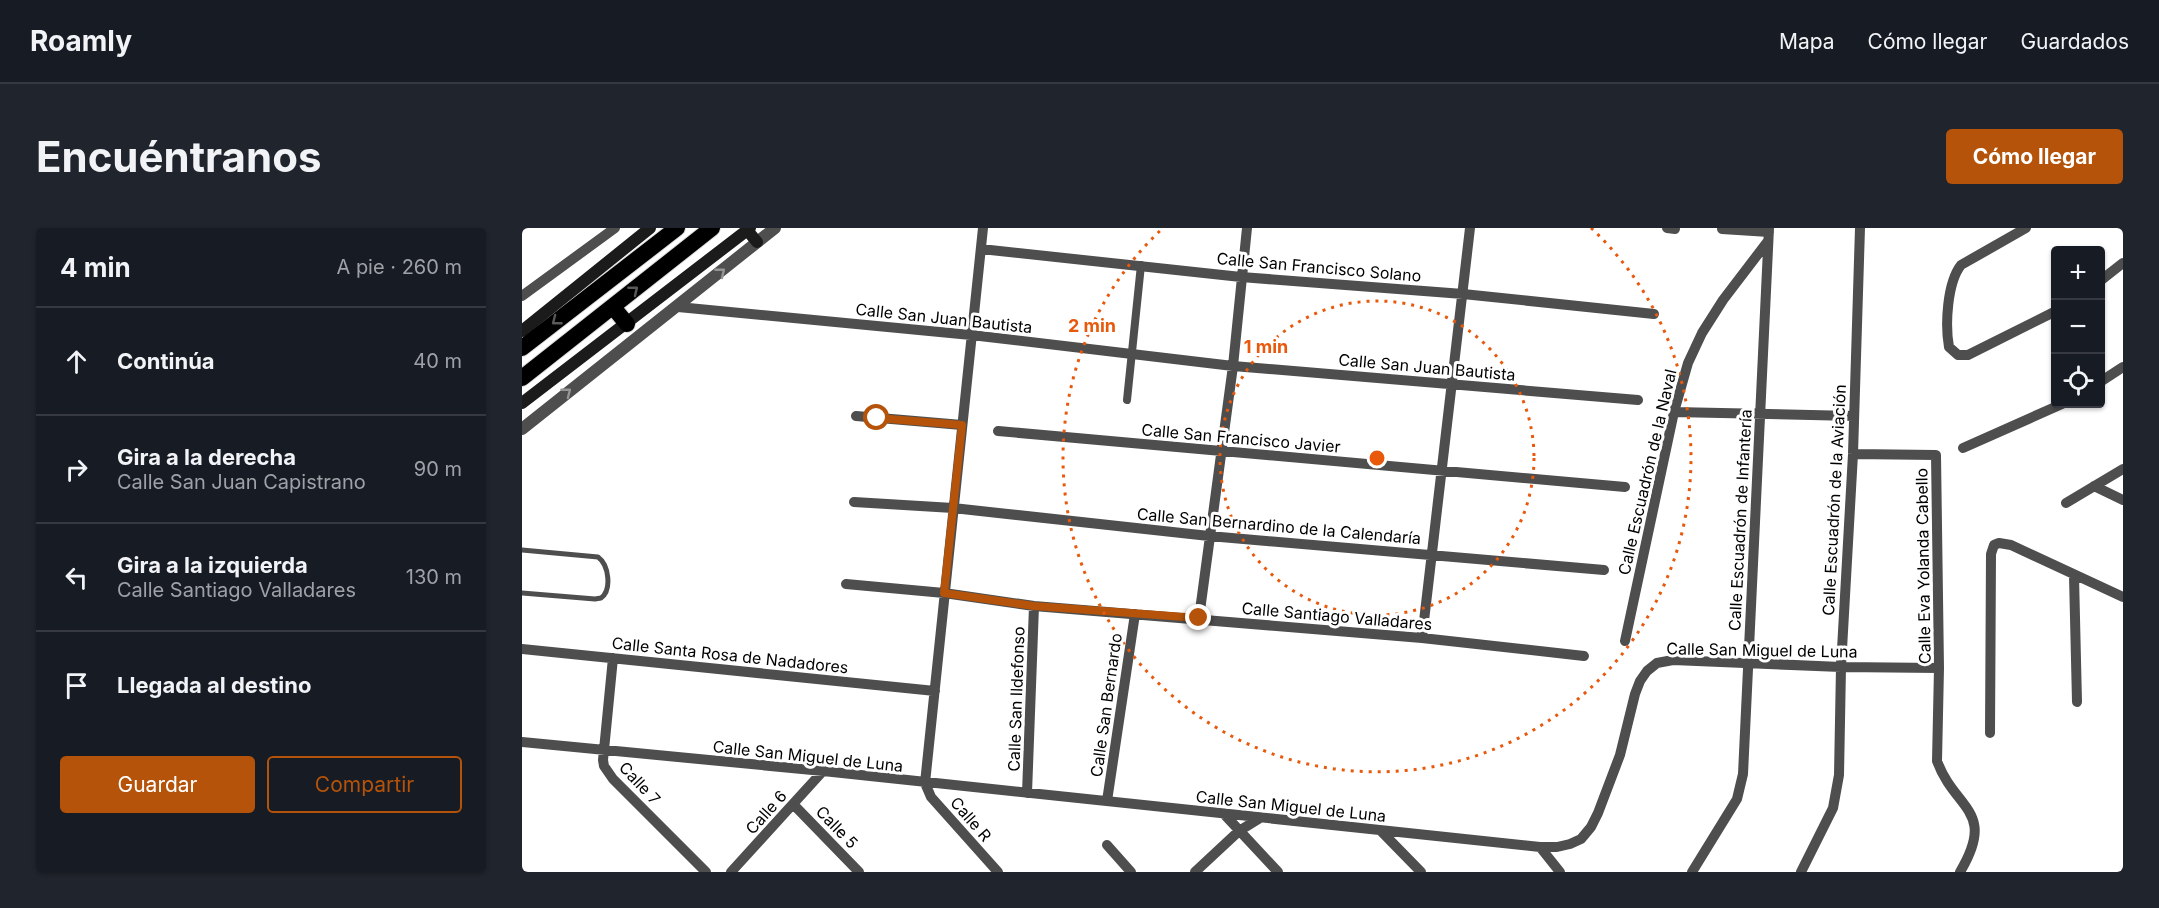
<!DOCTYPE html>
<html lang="es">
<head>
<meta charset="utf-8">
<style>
	body { margin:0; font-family:Inter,sans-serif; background:#20242c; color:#f1f3f6 }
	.controls { position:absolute; right:18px; top:18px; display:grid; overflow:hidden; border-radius:6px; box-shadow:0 2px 4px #0004 }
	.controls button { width:54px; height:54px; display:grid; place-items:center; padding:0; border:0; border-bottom:2px solid #363941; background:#171b24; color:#f1f3f6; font:30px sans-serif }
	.stop { position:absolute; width:18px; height:18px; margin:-14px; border:4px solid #b45309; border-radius:50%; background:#fff }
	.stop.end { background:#b45309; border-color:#fff; box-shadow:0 2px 6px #0008 }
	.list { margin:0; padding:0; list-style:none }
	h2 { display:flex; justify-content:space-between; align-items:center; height:78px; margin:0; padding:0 24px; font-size:26px }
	h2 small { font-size:20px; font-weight:400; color:#9ea1a6 }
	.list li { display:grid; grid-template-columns:39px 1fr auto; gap:18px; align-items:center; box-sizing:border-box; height:108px; padding:0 24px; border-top:2px solid #363941 }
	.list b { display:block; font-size:22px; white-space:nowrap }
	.list p { margin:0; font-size:20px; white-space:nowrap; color:#9ea1a6 }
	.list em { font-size:20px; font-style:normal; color:#9ea1a6 }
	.actions { display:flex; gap:12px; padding:18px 24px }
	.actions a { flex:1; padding:14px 0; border:2px solid #b45309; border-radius:6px; text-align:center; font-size:21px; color:#b45309 }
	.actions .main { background:#b45309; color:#fff }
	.icon { flex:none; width:33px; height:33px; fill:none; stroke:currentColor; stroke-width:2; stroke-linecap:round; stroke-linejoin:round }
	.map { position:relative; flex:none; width:1601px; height:644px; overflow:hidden; border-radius:6px }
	header { display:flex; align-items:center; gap:36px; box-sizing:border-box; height:84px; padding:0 30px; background:#171b24; border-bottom:2px solid #363941 }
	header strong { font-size:28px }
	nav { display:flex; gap:33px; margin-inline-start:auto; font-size:21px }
	.intro { display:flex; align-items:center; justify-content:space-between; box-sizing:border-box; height:144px; padding:0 36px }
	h1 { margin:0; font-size:42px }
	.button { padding:15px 27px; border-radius:6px; background:#b45309; color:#fff; font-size:21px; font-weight:700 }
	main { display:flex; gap:36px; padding:0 36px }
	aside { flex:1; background:#171b24; border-radius:6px; box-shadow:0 2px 4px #0004 }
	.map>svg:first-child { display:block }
</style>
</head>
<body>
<header>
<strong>Roamly</strong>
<nav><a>Mapa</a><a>Cómo llegar</a><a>Guardados</a></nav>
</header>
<div class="intro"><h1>Encuéntranos</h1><a class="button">Cómo llegar</a></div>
<main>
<aside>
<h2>4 min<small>A pie · 260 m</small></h2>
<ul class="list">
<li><svg class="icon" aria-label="ahead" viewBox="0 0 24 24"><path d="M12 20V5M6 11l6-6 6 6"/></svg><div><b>Continúa</b></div><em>40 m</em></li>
<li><svg class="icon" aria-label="right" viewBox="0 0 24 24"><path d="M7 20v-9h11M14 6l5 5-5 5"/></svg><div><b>Gira a la derecha</b><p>Calle San Juan Capistrano</p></div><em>90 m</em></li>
<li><svg class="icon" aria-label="left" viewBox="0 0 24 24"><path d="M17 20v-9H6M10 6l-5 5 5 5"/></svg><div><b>Gira a la izquierda</b><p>Calle Santiago Valladares</p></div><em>130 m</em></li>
<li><svg class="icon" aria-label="arrive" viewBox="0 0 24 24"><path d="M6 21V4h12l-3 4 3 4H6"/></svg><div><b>Llegada al destino</b></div></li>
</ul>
<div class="actions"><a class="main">Guardar</a><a>Compartir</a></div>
</aside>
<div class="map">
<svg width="1601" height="644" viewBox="0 0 1601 644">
	<rect width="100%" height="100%" fill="#fff"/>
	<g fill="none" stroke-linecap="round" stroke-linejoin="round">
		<defs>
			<path id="trunk" d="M91 79 105 96
				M0 120 155 0
				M0 150 190 0"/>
		</defs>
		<use href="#trunk" stroke="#dbdbdb" stroke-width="18"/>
		<path stroke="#4e4e4e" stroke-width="5" d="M0 322 76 329C87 337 90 362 79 370L73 371 0 365"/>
		<path stroke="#4e4e4e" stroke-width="8" d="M605 172 619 37"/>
		<path stroke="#4e4e4e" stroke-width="10" d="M461 0 403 555 409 569 476 644
			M1145 0 1153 1
			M1504 0 1439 37C1425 55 1423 97 1427 119L1436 127H1446L1534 83
			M1200 1 1247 4
			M459 21 719 49 941 66 1132 86
			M1578 53 1601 35
			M0 68 93 0
			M156 79 449 107 711 138 1116 172
			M1578 154 1601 139
			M1152 184 1332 188
			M334 188 440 197
			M476 203 1103 259
			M1441 220 1540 176
			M1331 226 1414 227 1417 440 1415 533C1433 582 1475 582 1438 644
			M1572 258 1601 272
			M332 274 431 280 687 308 1082 342
			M1544 275 1601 241
			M1552 348 1555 474
			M324 356 422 365 512 378 900 410 1062 428
			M677 390 711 138 725 0
			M900 410 948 0
			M1103 413 1152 184 1166 135 1180 105 1201 72 1246 13
			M0 421 413 463
			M91 430 81 532 82 538 91 551 184 644
			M1468 505 1469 326 1472 317 1477 315 1489 317 1601 369
			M0 514 301 543 1018 619H1035L1048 616 1059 611 1069 599 1076 585 1098 527 1113 466 1118 453 1125 443 1135 435 1151 432 1319 439 1417 440
			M505 565 512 378
			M585 573 613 386
			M271 576 337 644
			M702 586 756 644
			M858 602 899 644
			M585 617 609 644
			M1018 619 1038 644
			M209 644 301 543
			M673 644 717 603 738 590
			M1170 644 1215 571 1221 546 1247 0
			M1279 644 1311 580 1317 547 1319 439 1331 226 1338 0"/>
		<path stroke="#4e4e4e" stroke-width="12" d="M0 201 253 0"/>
		<path stroke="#1b1b1b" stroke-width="12" d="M225 2 235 14
			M0 103 128 0
			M0 175 228 0"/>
		<use href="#trunk" stroke="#000" stroke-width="16"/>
	</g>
	<defs><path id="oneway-chevron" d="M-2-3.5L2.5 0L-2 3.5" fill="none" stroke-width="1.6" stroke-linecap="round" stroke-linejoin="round" transform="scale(1.5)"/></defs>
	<g stroke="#959595">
		<use href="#oneway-chevron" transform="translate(199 44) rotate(-39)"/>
		<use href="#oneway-chevron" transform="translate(45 164) rotate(-38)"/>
	</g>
	<g stroke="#595959">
		<use href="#oneway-chevron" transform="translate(112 62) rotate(-39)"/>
		<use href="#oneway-chevron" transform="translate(34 93) rotate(142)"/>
	</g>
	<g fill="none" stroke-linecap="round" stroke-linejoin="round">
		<path stroke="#b45309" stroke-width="8" d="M355 190 440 197 422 365 512 378 677 390"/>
	</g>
	<g fill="none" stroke="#e8590c" stroke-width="3" stroke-dasharray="3 6">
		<circle cx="855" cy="230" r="157"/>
		<path d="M1069 0A314 314 0 1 1 641 0"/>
	</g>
	<g text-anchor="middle" stroke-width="6" stroke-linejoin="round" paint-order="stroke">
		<g font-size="16" fill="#000" stroke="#fff">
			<text transform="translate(797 39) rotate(5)" y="6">Calle San Francisco Solano</text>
			<text transform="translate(422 90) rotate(6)" y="6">Calle San Juan Bautista</text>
			<text transform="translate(905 139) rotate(5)" y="6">Calle San Juan Bautista</text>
			<text transform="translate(719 210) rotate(5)" y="6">Calle San Francisco Javier</text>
			<text transform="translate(1125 244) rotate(-77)" y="6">Calle Escuadrón de la Naval</text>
			<text transform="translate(1312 272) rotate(-87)" y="6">Calle Escuadrón de la Aviación</text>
			<text transform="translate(1218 292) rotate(-87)" y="6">Calle Escuadrón de Infantería</text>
			<text transform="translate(757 298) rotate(5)" y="6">Calle San Bernardino de la Calendaría</text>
			<text transform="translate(1401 338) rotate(-91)" y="6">Calle Eva Yolanda Cabello</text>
			<text transform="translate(815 388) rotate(5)" y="6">Calle Santiago Valladares</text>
			<text transform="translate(1240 422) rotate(1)" y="6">Calle San Miguel de Luna</text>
			<text transform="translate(208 427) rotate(6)" y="6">Calle Santa Rosa de Nadadores</text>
			<text transform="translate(494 471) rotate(-88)" y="6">Calle San Ildefonso</text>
			<text transform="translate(584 477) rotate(-82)" y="6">Calle San Bernardo</text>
			<text transform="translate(286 528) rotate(6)" y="6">Calle San Miguel de Luna</text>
			<text transform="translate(118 555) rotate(47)" y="6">Calle 7</text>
			<text transform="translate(769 578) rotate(6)" y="6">Calle San Miguel de Luna</text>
			<text transform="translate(244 584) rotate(-48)" y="6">Calle 6</text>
			<text transform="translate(449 591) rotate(49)" y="6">Calle R</text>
			<text transform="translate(315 599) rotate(46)" y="6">Calle 5</text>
		</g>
	</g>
	<circle cx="855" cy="230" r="9" fill="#e8590c" stroke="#fff" stroke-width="3"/>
	<g font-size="18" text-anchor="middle" font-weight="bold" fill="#e8590c" stroke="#fff" stroke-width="6" stroke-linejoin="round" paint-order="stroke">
		<text x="570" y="104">2 min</text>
		<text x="744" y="125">1 min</text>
	</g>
</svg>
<div class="controls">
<button>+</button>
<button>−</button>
<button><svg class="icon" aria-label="locate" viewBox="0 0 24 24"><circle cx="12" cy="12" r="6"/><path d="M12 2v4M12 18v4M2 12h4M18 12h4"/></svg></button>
</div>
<div class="stop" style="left:355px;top:190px"></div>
<div class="stop end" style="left:677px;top:390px"></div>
</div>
</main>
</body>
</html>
